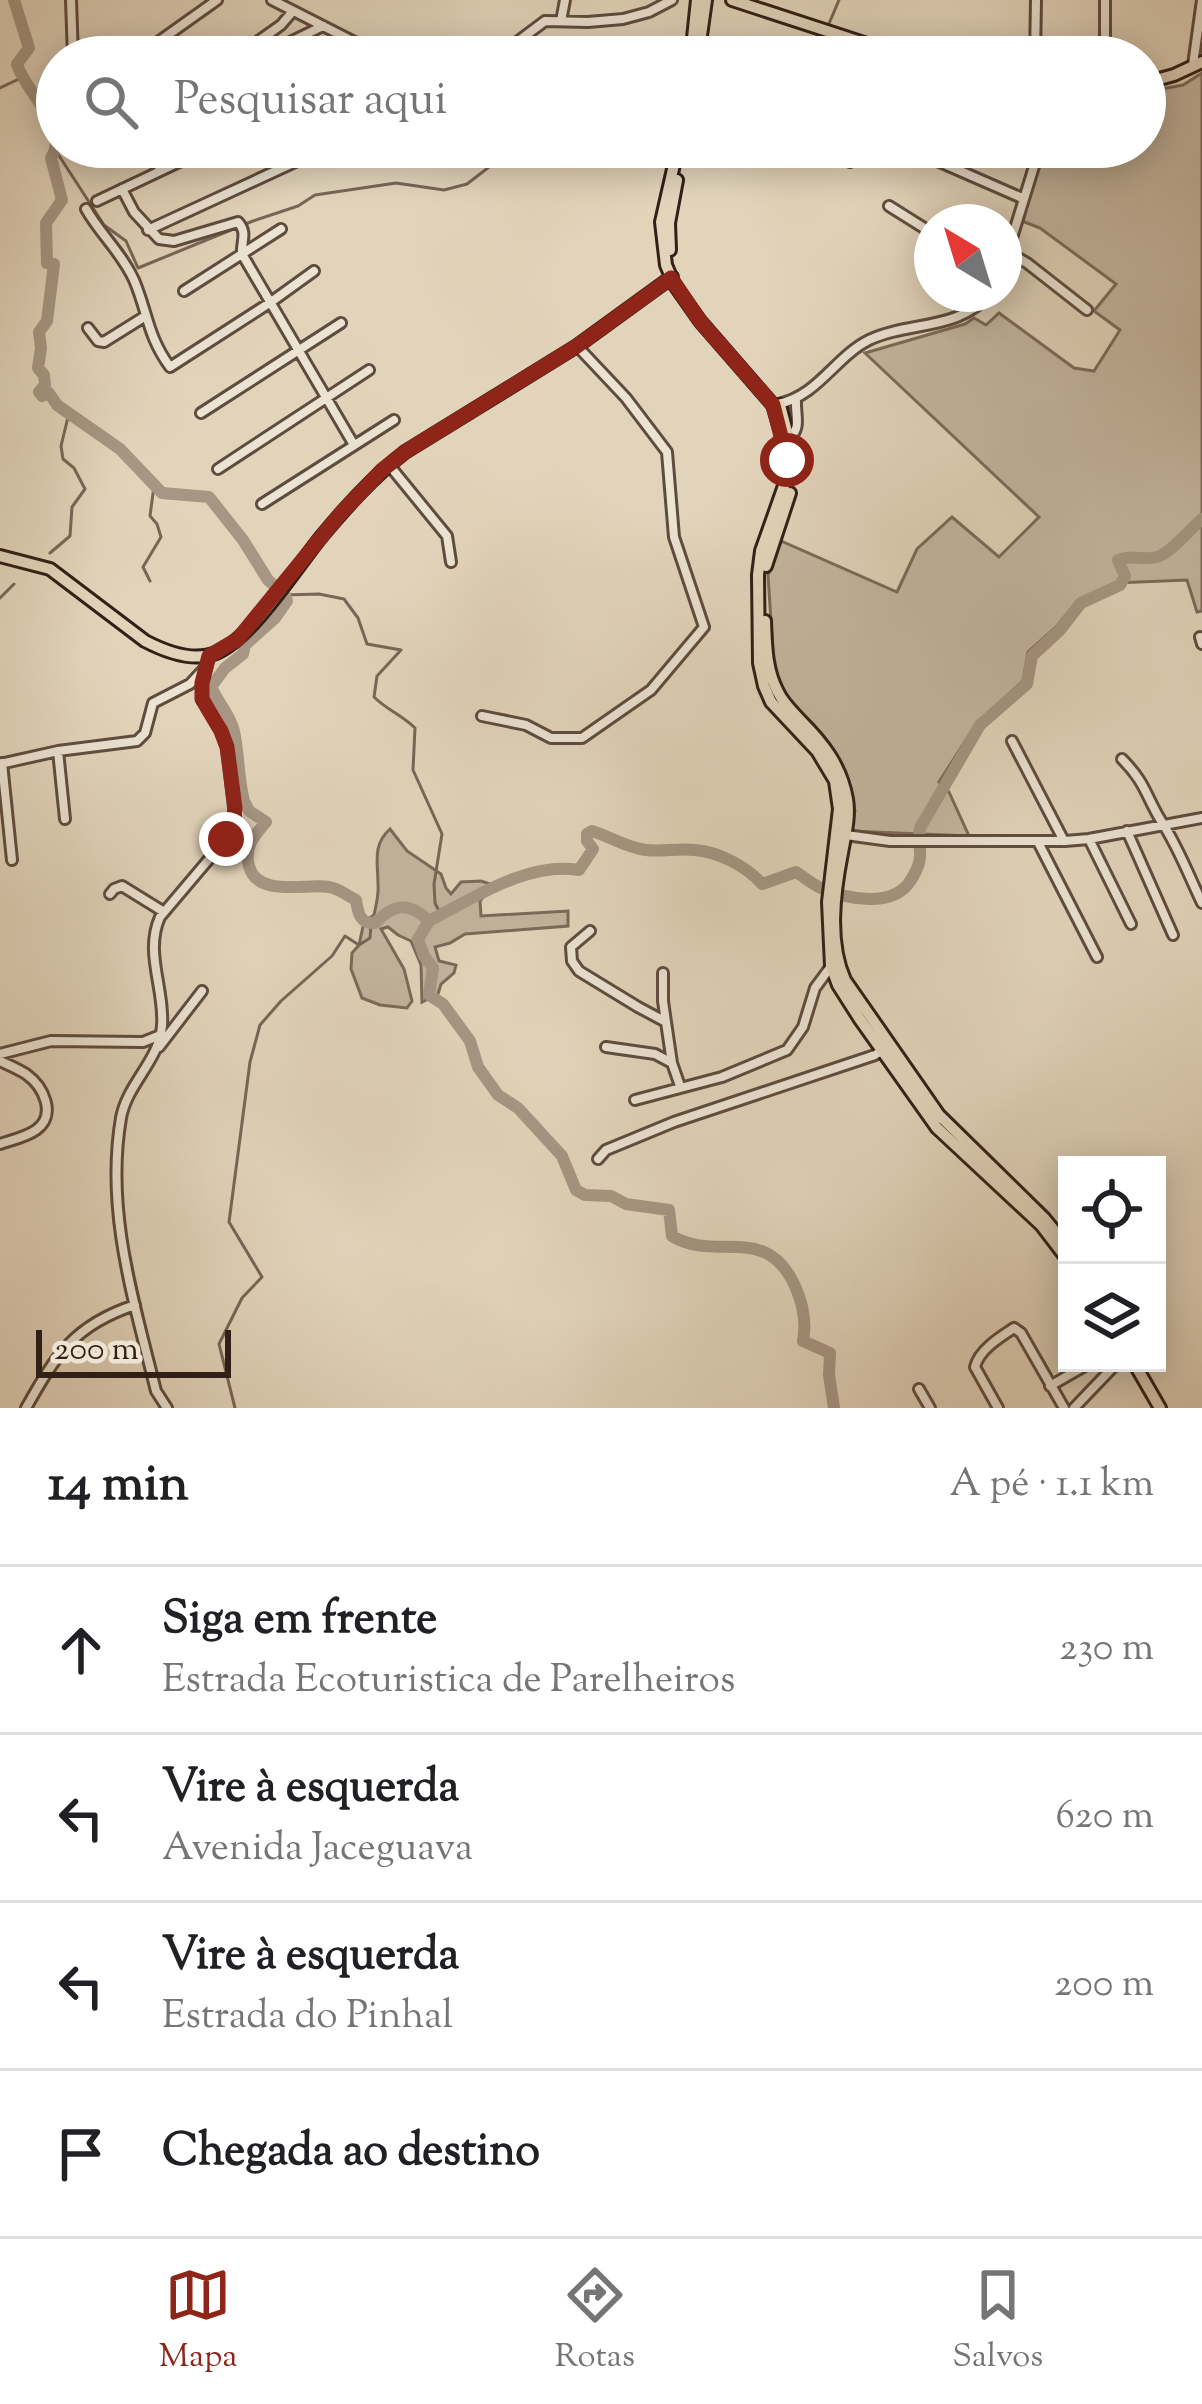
<!DOCTYPE html>
<html lang="pt">
<head>
<meta charset="utf-8">
<style>
	body { margin:0; font-family:"Sorts Mill Goudy",serif; background:#f2f2f2; color:#202124 }
	.controls { position:absolute; right:36px; bottom:36px; display:grid; overflow:hidden; border-radius:0px; box-shadow:0 6px 30px #0003 }
	.controls button { width:108px; height:108px; display:grid; place-items:center; padding:0; border:0; border-bottom:3px solid #e0e0e0; background:#fff; color:#202124; font:60px sans-serif }
	.compass { position:absolute; left:914px; top:204px; width:108px; height:108px; border-radius:50%; background:#fff; box-shadow:0 6px 30px #0003; rotate:322deg }
	.scale { position:absolute; left:36px; bottom:30px; width:195px; box-sizing:border-box; padding-left:12px; border:6px solid #321f16; border-top:0; font-size:33px; line-height:42px; white-space:nowrap; color:#321f16; -webkit-text-stroke:9px #ece3d3; paint-order:stroke }
	.stop { position:absolute; width:36px; height:36px; margin:-27px; border:9px solid #8f2418; border-radius:50%; background:#fff }
	.stop.end { background:#8f2418; border-color:#fff; box-shadow:0 3px 12px #0008 }
	.list { margin:0; padding:0; list-style:none }
	h2 { display:flex; justify-content:space-between; align-items:center; height:156px; margin:0; padding:0 48px; font-size:51px }
	h2 small { font-size:39px; font-weight:400; color:#757577 }
	.list li { display:grid; grid-template-columns:78px 1fr auto; gap:36px; align-items:center; box-sizing:border-box; height:168px; padding:0 48px; border-top:3px solid #e0e0e0 }
	.list b { display:block; font-size:45px; white-space:nowrap }
	.list p { margin:0; font-size:39px; white-space:nowrap; color:#757577 }
	.list em { font-size:39px; font-style:normal; color:#757577 }
	.icon { flex:none; width:66px; height:66px; fill:none; stroke:currentColor; stroke-width:2; stroke-linecap:round; stroke-linejoin:round }
	.map { position:relative; flex:none; width:1202px; height:1408px; overflow:hidden }
	.search { position:absolute; background:#fff; box-shadow:0 6px 30px #0003; left:36px; right:36px; top:36px; height:132px; display:flex; align-items:center; gap:30px; box-sizing:border-box; padding:0 42px; border-radius:66px; color:#757577; font-size:45px }
	.sheet { height:828px; background:#fff }
	nav { display:flex; justify-content:space-around; align-items:center; box-sizing:border-box; height:168px; border-top:3px solid #e0e0e0; background:#fff; font-size:33px; color:#757577 }
	nav a { display:grid; justify-items:center; gap:6px }
	nav .on { color:#8f2418 }
	.map>svg:first-child { display:block }
</style>
</head>
<body>
<div class="map">
<svg width="1202" height="1408" viewBox="0 0 1202 1408">
	<rect width="100%" height="100%" fill="#e2d4bb"/>
	<filter id="stains"><feTurbulence type="fractalNoise" baseFrequency=".00167" numOctaves="4"/><feColorMatrix values="0 0 0 0 .2 0 0 0 0 .09 0 0 0 0 .02 0 0 0 .5 -.17"/></filter>
	<radialGradient id="worn" r=".72"><stop offset=".6" stop-color="#630" stop-opacity="0"/><stop offset="1" stop-color="#630" stop-opacity=".3"/></radialGradient>
	<path fill="#c4b59f" stroke="#7b6a5a" stroke-width="3" d="M1202 73V611L1197 612 1187 580 1115 583 1078 600 1057 626 1028 652 1023 681 977 723 939 782 949 792 969 836 850 831 855 811 842 765 828 742 784 696 774 668 768 575 781 541 897 592 917 549 952 517 999 557 1039 517 865 353 965 324 974 318 986 325 999 313 1074 368 1094 371 1120 330 1094 311 1116 284 1040 228 1022 221 1045 147H1145V92L1183 85Z
		M390 829 407 851 441 874 446 888 451 894 461 882 481 881 493 885 480 901 481 916 568 911V926L465 934 450 943 435 947 439 961 456 965 454 973 441 984 438 994 422 1002 421 965 411 941 398 935 388 927 381 929 404 969 412 1001 407 1008 380 1005 362 998 351 969 352 953 359 945 364 922 374 915C376 905 379 895 378 885 378 863 372 845 390 829Z"/>
	<g fill="none" stroke-linecap="round" stroke-linejoin="round">
		<path stroke="#786657" stroke-width="3" d="M828 26 839 0
			M811 57 823 34
			M0 88 21 78
			M56 151 104 225 126 241 138 268 253 221 298 206 315 195 396 183 444 190 467 184 515 147
			M50 553 70 536 72 507 85 489 74 468 63 459 61 446 69 413
			M150 581 143 567 161 537 157 524 150 516 154 486
			M285 595 319 594 344 599 358 618 367 644 401 650 377 676 374 697C387 710 402 715 415 728L413 770 442 834 434 884 435 903 441 915
			M0 598 14 584
			M235 1408 219 1344 242 1298 262 1277 229 1222 250 1062 260 1025 281 1001 332 956 345 936 359 945 370 938 371 924"/>
		<path stroke="#a69683" stroke-width="12" d="M14 0 29 48 17 64C24 91 71 128 51 158L62 200 46 223 47 263 54 264 47 321 39 332 41 348 38 368 44 375 45 385 39 392 42 396 49 393 57 405 120 449 162 493 209 497 243 540 268 580 285 595 287 601 275 618 245 645 243 654 225 668 211 687C218 703 230 714 234 731 239 754 238 778 244 801L249 811 266 822C254 836 244 846 249 866 257 898 307 883 329 887 338 888 348 896 356 900 358 912 359 924 375 923 393 904 409 901 429 921L418 939 424 956 433 968 429 995 443 1004 470 1041 478 1067 498 1095 518 1108 562 1156 576 1190 585 1195 611 1196 626 1204 669 1210 672 1236C717 1263 766 1222 795 1286 803 1304 807 1321 803 1341L830 1353 829 1375 834 1408
			M919 835 920 828 980 725 1027 684 1032 656 1060 630 1081 603 1120 585 1125 576 1118 560C1132 554 1143 561 1157 557 1171 553 1190 529 1202 519
			M429 921C474 898 528 861 579 870L593 849 587 841V834L592 831C611 837 625 847 646 850 662 852 679 848 695 850 719 852 746 866 762 884L796 872C804 877 812 884 821 888 847 899 893 909 911 880 919 867 922 858 919 843"/>
		<defs>
			<path id="minor" d="M71 0 73 57
				M272 0 384 57
				M561 21 565 0
				M137 57 217 0
				M236 57 281 25 293 11
				M259 57 323 26
				M497 57 545 21 588 22 623 19 649 12 672 0
				M840 57 848 38
				M1035 57 1036 0
				M1105 57V0
				M1193 65 1202 0
				M131 147 163 169
				M839 147 850 162
				M926 156 1022 198
				M122 189 134 212 159 239 174 241 238 222C248 233 241 241 242 254L354 445
				M97 201 211 147
				M889 206 932 233
				M86 209C100 234 122 253 134 280 148 313 147 335 170 367L271 302 314 271
				M148 230 306 157 319 154 365 160
				M1008 252 1027 263 1087 310
				M1004 264 1040 147
				M184 291 281 229
				M88 328 98 341 104 342 144 317
				M778 404C818 396 835 357 869 340 909 321 958 331 990 294
				M201 413 341 323
				M789 438C802 429 795 414 796 400
				M389 465 447 536 451 562
				M218 469 369 370
				M262 504 394 420
				M1200 637 1202 644
				M482 716 526 725 551 738H582L651 690 704 627 674 537 667 452 626 398 577 346
				M1012 741 1064 841
				M58 751 65 819
				M1122 759C1147 784 1146 798 1163 824 1179 849 1189 876 1202 903
				M2 763 12 860
				M0 764 58 751 137 741 145 733 153 703 190 684 204 669
				M1127 831 1173 935
				M846 835 890 841H1065L1089 839 1202 818
				M1089 839 1131 924
				M1038 842 1097 957
				M110 894 114 889 122 886 164 912
				M590 931 571 947 572 961 579 971 638 1007 666 1022 672 1063 680 1086
				M663 973V1001L666 1022
				M159 1047 202 991
				M606 1047 655 1054 672 1063
				M0 1054 51 1041 143 1042 158 1036
				M0 1061C9 1065 18 1069 26 1074 44 1087 57 1115 36 1130 26 1137 12 1140 0 1144
				M635 1100 722 1077 787 1050 803 1027 815 988 832 965
				M598 1159 606 1150 674 1122 875 1055 886 1048
				M1050 1386 1090 1363
				M919 1389 930 1408
				M26 1408C56 1355 74 1325 135 1305
				M167 1408 156 1391C134 1301 105 1211 121 1118 127 1084 159 1061 162 1026 165 989 144 953 160 917L226 839 235 816 227 747 221 731 202 699V683L209 656
				M998 1408 975 1367C979 1350 1000 1337 1014 1328L1021 1333 1064 1408
				M1074 1408 1117 1363"/>
			<path id="major" d="M732 0 907 57
				M691 57 697 0
				M698 57 706 0
				M1145 83 1174 75 1202 62
				M678 147 661 222 666 265 674 284 700 321 773 405 785 445 787 460 785 483 761 551 758 575 759 663 764 686 771 702 817 751 835 781 839 809 828 902 831 966 838 985 859 1018 937 1128 1041 1225 1067 1259
				M670 250 669 223 677 180
				M780 405 792 451
				M0 556 50 569 145 641C166 652 194 662 216 653 251 639 296 568 321 537 347 506 373 477 405 452L577 346 672 277
				M766 566 790 493
				M765 621C766 645 766 670 778 692 783 703 793 712 801 721 824 744 841 766 847 799 850 817 845 836 842 853 834 894 828 942 845 980L939 1115 1044 1218 1067 1246
				M1134 1363 1160 1408"/>
		</defs>
		<use href="#minor" stroke="#5e4c3f" stroke-width="14"/>
		<use href="#major" stroke="#321f16" stroke-width="16"/>
		<use href="#minor" stroke="#ece3d3" stroke-width="8"/>
		<use href="#major" stroke="#e2d4bb" stroke-width="10"/>
	</g>
	<g fill="none" stroke-linecap="round" stroke-linejoin="round">
		<path stroke="#8f2418" stroke-width="15" d="M226 839 233 824 235 808 227 747 221 731 202 699V683L209 656 238 639 340 514 382 470 405 452 577 346 671 278 700 321 773 405 787 460"/>
	</g>
	<rect width="100%" height="100%" filter="url(#stains)"/>
	<rect width="100%" height="100%" fill="url(#worn)"/>
</svg>
<div class="controls">
<button><svg class="icon" aria-label="locate" viewBox="0 0 24 24"><circle cx="12" cy="12" r="6"/><path d="M12 2v4M12 18v4M2 12h4M18 12h4"/></svg></button>
<button><svg class="icon" aria-label="layers" viewBox="0 0 24 24"><path d="M12 4l9 5-9 5-9-5zM3 14l9 5 9-5"/></svg></button>
</div>
<svg class="compass" viewBox="-18 -18 36 36"><path d="M0-13l5 13h-10z" fill="#e53935"/><path d="M0 13l5-13h-10z" fill="#757577"/></svg>
<div class="scale">200 m</div>
<div class="stop" style="left:787px;top:460px"></div>
<div class="stop end" style="left:226px;top:839px"></div>
<div class="search"><svg class="icon" aria-label="search" viewBox="0 0 24 24"><circle cx="10" cy="10" r="6"/><path d="M15 15l6 6"/></svg>Pesquisar aqui</div>
</div>
<section class="sheet">
<h2>14 min<small>A pé · 1.1 km</small></h2>
<ul class="list">
<li><svg class="icon" aria-label="ahead" viewBox="0 0 24 24"><path d="M12 20V5M6 11l6-6 6 6"/></svg><div><b>Siga em frente</b><p>Estrada Ecoturistica de Parelheiros</p></div><em>230 m</em></li>
<li><svg class="icon" aria-label="left" viewBox="0 0 24 24"><path d="M17 20v-9H6M10 6l-5 5 5 5"/></svg><div><b>Vire à esquerda</b><p>Avenida Jaceguava</p></div><em>620 m</em></li>
<li><svg class="icon" aria-label="left" viewBox="0 0 24 24"><path d="M17 20v-9H6M10 6l-5 5 5 5"/></svg><div><b>Vire à esquerda</b><p>Estrada do Pinhal</p></div><em>200 m</em></li>
<li><svg class="icon" aria-label="arrive" viewBox="0 0 24 24"><path d="M6 21V4h12l-3 4 3 4H6"/></svg><div><b>Chegada ao destino</b></div></li>
</ul>
</section>
<nav>
<a class="on"><svg class="icon" aria-label="map" viewBox="0 0 24 24"><path d="M3 6l6-2 6 2 6-2v14l-6 2-6-2-6 2zM9 4v14M15 6v14"/></svg>Mapa</a>
<a><svg class="icon" aria-label="directions" viewBox="0 0 24 24"><path d="M12 3l9 9-9 9-9-9zM9 14v-3h6M13 9l2 2-2 2"/></svg>Rotas</a>
<a><svg class="icon" aria-label="saved" viewBox="0 0 24 24"><path d="M7 4h10v16l-5-4-5 4z"/></svg>Salvos</a>
</nav>
</body>
</html>
